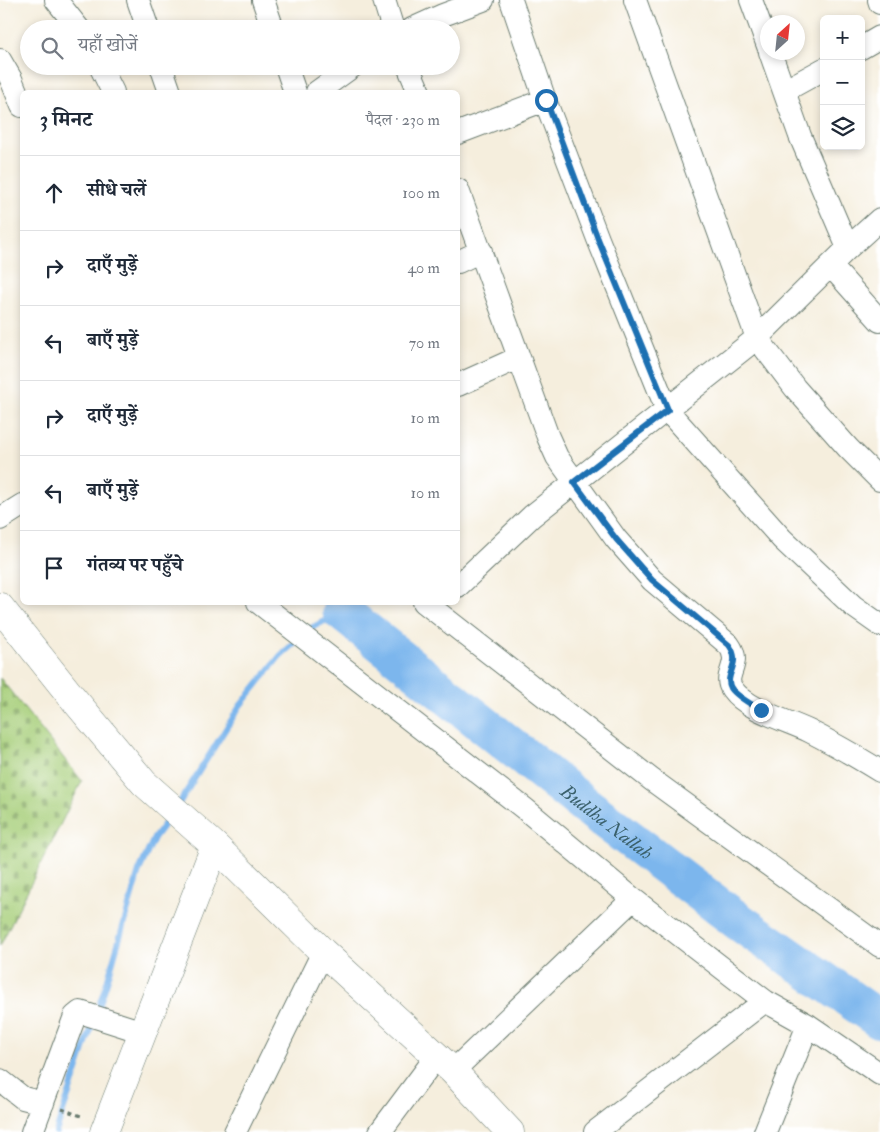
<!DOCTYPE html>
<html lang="hi">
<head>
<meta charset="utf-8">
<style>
	body { margin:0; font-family:"IM FELL Double Pica","Noto Serif Devanagari",serif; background:#f2f2f3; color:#1f2937 }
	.controls { position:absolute; right:15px; top:15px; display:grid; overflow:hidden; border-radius:8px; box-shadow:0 2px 8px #0003 }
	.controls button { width:45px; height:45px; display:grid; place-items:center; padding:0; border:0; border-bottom:1px solid #e0e1e3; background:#fff; color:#1f2937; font:25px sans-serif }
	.compass { position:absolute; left:760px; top:15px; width:45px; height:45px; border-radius:50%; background:#fff; box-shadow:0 2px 8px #0003; rotate:27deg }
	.stop { position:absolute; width:15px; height:15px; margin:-11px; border:4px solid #1f6fb2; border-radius:50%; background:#fff }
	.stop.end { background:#1f6fb2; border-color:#fff; box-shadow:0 1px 5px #0008 }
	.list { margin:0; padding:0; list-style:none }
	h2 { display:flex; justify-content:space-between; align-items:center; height:65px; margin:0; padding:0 20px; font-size:21px }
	h2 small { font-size:16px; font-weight:400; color:#747a83 }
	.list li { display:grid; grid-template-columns:32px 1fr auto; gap:15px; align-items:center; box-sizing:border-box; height:75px; padding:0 20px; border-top:1px solid #e0e1e3 }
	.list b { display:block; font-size:19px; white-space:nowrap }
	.list em { font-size:16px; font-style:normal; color:#747a83 }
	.icon { flex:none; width:28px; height:28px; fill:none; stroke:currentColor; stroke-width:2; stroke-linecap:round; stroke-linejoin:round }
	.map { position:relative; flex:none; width:880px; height:1132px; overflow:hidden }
	.search { position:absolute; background:#fff; box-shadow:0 2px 8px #0003; left:20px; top:20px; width:440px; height:55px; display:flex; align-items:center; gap:12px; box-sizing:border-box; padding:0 18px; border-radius:28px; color:#747a83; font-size:19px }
	.panel { position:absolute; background:#fff; box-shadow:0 2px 8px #0003; left:20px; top:90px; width:440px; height:515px; border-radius:8px }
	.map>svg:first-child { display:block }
</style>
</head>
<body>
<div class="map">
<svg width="880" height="1132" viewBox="0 0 880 1132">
	<defs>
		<pattern id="cemetery-stones" width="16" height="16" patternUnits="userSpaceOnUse" patternTransform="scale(1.25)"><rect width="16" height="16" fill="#a7cf7a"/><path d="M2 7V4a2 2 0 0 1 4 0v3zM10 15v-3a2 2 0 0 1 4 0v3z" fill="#87a965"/></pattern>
	</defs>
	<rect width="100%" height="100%" fill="#fff"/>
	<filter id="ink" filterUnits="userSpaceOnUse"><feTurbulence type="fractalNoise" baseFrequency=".02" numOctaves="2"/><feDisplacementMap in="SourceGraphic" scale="10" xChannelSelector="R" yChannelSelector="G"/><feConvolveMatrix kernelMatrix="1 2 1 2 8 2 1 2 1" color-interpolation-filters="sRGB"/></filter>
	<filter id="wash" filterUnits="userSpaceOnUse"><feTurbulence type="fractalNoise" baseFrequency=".0096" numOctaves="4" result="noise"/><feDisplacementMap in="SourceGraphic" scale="20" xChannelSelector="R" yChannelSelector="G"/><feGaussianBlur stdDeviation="1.12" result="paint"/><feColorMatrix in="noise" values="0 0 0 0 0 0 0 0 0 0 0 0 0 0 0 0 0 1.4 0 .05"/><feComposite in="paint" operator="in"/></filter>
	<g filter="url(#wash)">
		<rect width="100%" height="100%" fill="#f5eedd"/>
		<path fill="url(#cemetery-stones)" stroke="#638657" d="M0 678 82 781 0 946Z"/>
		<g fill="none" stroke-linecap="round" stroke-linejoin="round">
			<path stroke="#7bb6ed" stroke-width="6" d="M178 805 240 706 280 656 311 628 342 612
				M56 1132 107 982 139 871 154 838 171 815"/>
			<path stroke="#7bb6ed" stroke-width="39" id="s1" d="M342 612 585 805 738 921 880 1020"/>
		</g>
	</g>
	<g filter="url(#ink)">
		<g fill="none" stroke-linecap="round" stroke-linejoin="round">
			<defs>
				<path id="street" d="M56 0 79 29
					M138 0 148 29
					M263 0 273 29
					M384 0 393 29
					M511 0 545 100 598 239 667 410 782 539 853 606 880 625
					M635 0 757 338 795 388 848 448 880 480
					M751 0 768 46
					M879 0 880 3
					M412 29 443 15 483 0
					M861 48 880 37
					M770 52 800 136 848 248
					M0 60 11 79 22 106
					M100 66 113 92
					M161 66 170 92
					M286 66 295 92
					M408 66 419 92
					M784 91 824 69
					M317 92 353 66
					M458 133 545 100
					M458 190 548 437 557 457 616 539 652 580 729 645C743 664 722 675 732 689 747 710 786 720 809 731 833 743 857 757 880 771
					M458 262 481 251
					M831 266 880 321
					M458 385 518 358
					M0 519 22 505
					M458 586 532 516 757 338 848 248 880 219
					M258 602 525 809 633 899 765 1001 808 1025 880 1074
					M424 602 652 780 880 946
					M453 1071 633 899
					M0 1080 23 1098 43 1103
					M32 1132 75 1016 80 1012 143 1032
					M235 1132 323 952
					M380 1132 436 1057
					M595 1132 765 1001
					M765 1132 808 1025"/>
				<path id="secondary" d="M0 607 67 691 144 783 215 846 323 952 453 1071 510 1132
					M104 1132 215 846"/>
			</defs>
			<use href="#street" stroke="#6a7b6f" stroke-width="24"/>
			<use href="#secondary" stroke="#6a7b6f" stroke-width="29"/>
			<path stroke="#6a7b6f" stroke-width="3" stroke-dasharray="4 4" stroke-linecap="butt" d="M62 1109 84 1117"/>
			<use href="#street" stroke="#fff" stroke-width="22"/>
			<use href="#secondary" stroke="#fff" stroke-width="28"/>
		</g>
	</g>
	<g fill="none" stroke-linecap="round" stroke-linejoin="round" filter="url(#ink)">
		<path stroke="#1f6fb2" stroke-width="6" d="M546 100 598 239 668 410 574 482 616 539 652 580 729 645C743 664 723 674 731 688 737 697 751 704 761 710"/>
	</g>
	<g text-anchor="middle" stroke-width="4" stroke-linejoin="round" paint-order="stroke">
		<g font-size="19" font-style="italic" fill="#3b616c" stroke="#fff">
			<text dy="7" stroke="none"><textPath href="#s1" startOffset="338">Buddha Nallah</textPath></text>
		</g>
	</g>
</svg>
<div class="controls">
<button>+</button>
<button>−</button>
<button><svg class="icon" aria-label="layers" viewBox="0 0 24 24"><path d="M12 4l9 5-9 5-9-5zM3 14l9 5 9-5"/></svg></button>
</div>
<svg class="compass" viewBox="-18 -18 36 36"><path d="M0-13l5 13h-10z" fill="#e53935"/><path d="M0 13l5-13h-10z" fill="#747a83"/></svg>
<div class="stop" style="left:546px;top:100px"></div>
<div class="stop end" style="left:761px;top:710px"></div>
<div class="search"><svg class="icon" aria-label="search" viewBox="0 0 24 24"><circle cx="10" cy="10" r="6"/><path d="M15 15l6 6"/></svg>यहाँ खोजें</div>
<section class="panel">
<h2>3 मिनट<small>पैदल · 230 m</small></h2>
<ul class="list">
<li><svg class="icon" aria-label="ahead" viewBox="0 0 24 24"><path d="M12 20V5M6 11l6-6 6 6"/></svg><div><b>सीधे चलें</b></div><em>100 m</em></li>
<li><svg class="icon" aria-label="right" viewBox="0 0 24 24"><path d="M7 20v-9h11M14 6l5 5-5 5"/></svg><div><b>दाएँ मुड़ें</b></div><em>40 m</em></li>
<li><svg class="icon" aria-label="left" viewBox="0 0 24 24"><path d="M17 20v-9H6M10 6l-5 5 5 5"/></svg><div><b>बाएँ मुड़ें</b></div><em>70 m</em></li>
<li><svg class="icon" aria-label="right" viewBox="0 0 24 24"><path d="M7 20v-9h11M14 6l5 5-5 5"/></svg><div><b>दाएँ मुड़ें</b></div><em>10 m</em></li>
<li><svg class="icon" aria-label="left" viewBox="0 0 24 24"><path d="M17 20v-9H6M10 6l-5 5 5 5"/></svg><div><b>बाएँ मुड़ें</b></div><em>10 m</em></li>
<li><svg class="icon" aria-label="arrive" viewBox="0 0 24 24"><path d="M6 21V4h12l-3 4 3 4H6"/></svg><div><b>गंतव्य पर पहुँचे</b></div></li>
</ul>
</section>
</div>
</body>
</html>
